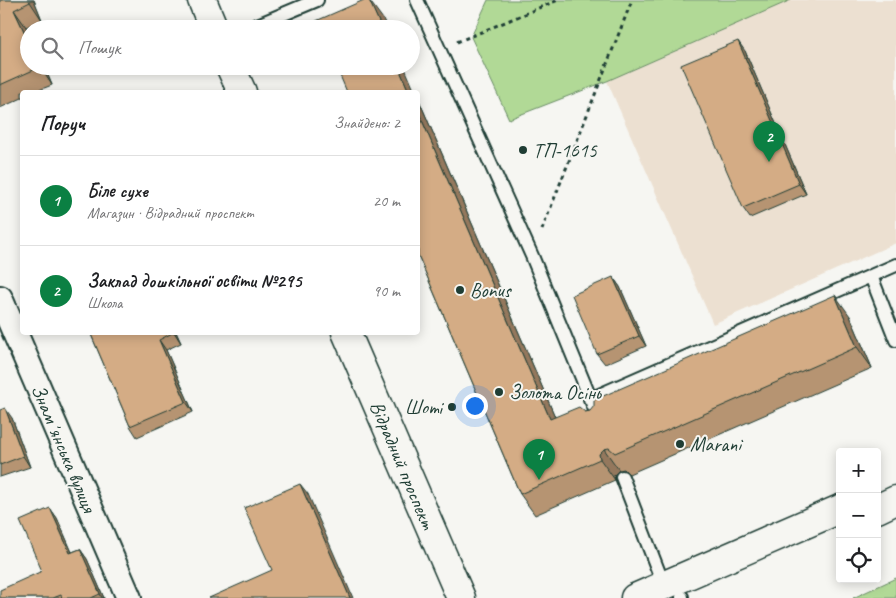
<!DOCTYPE html>
<html lang="uk">
<head>
<meta charset="utf-8">
<style>
	body { margin:0; font-family:Caveat,sans-serif; background:#f6f6f6; color:#202124 }
	.controls { position:absolute; right:15px; bottom:15px; display:grid; overflow:hidden; border-radius:5px; box-shadow:0 2px 12px #0003 }
	.controls button { width:45px; height:45px; display:grid; place-items:center; padding:0; border:0; border-bottom:1px solid #e0e0e0; background:#fff; color:#202124; font:25px sans-serif }
	.you { position:absolute; left:474px; top:405px; width:18px; height:18px; margin:-12px; border:4px solid #fff; border-radius:50%; background:#1a73e8; box-shadow:0 0 0 8px #1a73e833 }
	.badge { display:grid; place-items:center; width:32px; height:32px; border-radius:50%; background:#0b8043; color:#fff; font-size:16px; font-weight:700 }
	.pin { position:absolute; translate:-50% -41px; filter:drop-shadow(0 1px 2px #0008) }
	.pin::after { content:''; position:absolute; top:26px; width:18px; height:15px; background:inherit; clip-path:polygon(0 0,100% 0,50% 100%) }
	.list { margin:0; padding:0; list-style:none }
	h2 { display:flex; justify-content:space-between; align-items:center; height:65px; margin:0; padding:0 20px; font-size:21px }
	h2 small { font-size:16px; font-weight:400; color:#757577 }
	.list li { display:grid; grid-template-columns:32px 1fr auto; gap:15px; align-items:center; box-sizing:border-box; height:90px; padding:0 20px; border-top:1px solid #e0e0e0 }
	.list b { display:block; font-size:19px; white-space:nowrap }
	.list p { margin:0; font-size:16px; white-space:nowrap; color:#757577 }
	.list em { font-size:16px; font-style:normal; color:#757577 }
	.icon { flex:none; width:28px; height:28px; fill:none; stroke:currentColor; stroke-width:2; stroke-linecap:round; stroke-linejoin:round }
	.map { position:relative; flex:none; width:896px; height:598px; overflow:hidden }
	.search { position:absolute; background:#fff; box-shadow:0 2px 12px #0003; left:20px; top:20px; width:400px; height:55px; display:flex; align-items:center; gap:12px; box-sizing:border-box; padding:0 18px; border-radius:28px; color:#757577; font-size:19px }
	.panel { position:absolute; background:#fff; box-shadow:0 2px 12px #0003; left:20px; top:90px; width:400px; height:245px; border-radius:5px }
	.map>svg:first-child { display:block }
</style>
</head>
<body>
<div class="map">
<svg width="896" height="598" viewBox="0 0 896 598">
	<rect width="100%" height="100%" fill="#f6f6f2"/>
	<filter id="ink" filterUnits="userSpaceOnUse"><feTurbulence type="fractalNoise" baseFrequency=".02" numOctaves="2"/><feDisplacementMap in="SourceGraphic" scale="10" xChannelSelector="R" yChannelSelector="G"/><feConvolveMatrix kernelMatrix="1 2 1 2 8 2 1 2 1" color-interpolation-filters="sRGB"/></filter>
	<g filter="url(#ink)">
		<path fill="#ece0d1" d="M791 0H896V243L713 324 607 81Z"/>
		<path fill="#b1d996" stroke="#688b65" d="M488 0H791L607 81 509 119 471 37Z
			M896 578V598H853Z"/>
		<g fill="none" stroke-linecap="round" stroke-linejoin="round">
			<defs>
				<path id="service" d="M417 0 532 256 600 422
					M248 29 317 0
					M871 276 896 340
					M590 399 896 265
					M622 477 664 586
					M682 597V598"/>
				<path id="minor" d="M0 298 129 598"/>
				<path id="tertiary" d="M877 509 896 500
					M635 598 840 509"/>
				<path id="secondary" d="M202 0 214 29
					M230 66 242 92
					M346 332 461 598"/>
			</defs>
			<use href="#service" stroke="#1f3d34" stroke-width="16"/>
			<use href="#minor" stroke="#1f3d34" stroke-width="28"/>
			<use href="#tertiary" stroke="#1f3d34" stroke-width="31"/>
			<use href="#secondary" stroke="#1f3d34" stroke-width="31"/>
			<path stroke="#1f3d34" stroke-width="3" stroke-dasharray="4 4" stroke-linecap="butt" d="M457 42 558 0
				M542 230 632 0"/>
			<use href="#service" stroke="#f6f6f2" stroke-width="12"/>
			<use href="#minor" stroke="#f6f6f2" stroke-width="24"/>
			<use href="#tertiary" stroke="#f6f6f2" stroke-width="28"/>
			<use href="#secondary" stroke="#f6f6f2" stroke-width="28"/>
		</g>
		<path fill="#b69472" stroke="#1f3d34" d="M0 0H34L42 20 26 27 29 66H44L52 85 34 92H22V98L0 108Z
			M745 51 806 194 750 218 743 208Z
			M418 98 555 417 590 411 850 316 872 368 629 474 624 469 619 470 614 475 615 480 535 515 520 494 418 255Z
			M613 277 620 287 646 346 605 364 597 354Z
			M90 332H176L181 343 166 350 193 412 137 437 130 426Z
			M0 410 12 418 30 467 0 477Z
			M50 508 57 518 72 552 80 549 87 559 104 598H0L42 571Z"/>
		<path fill="#94785d" stroke="#1f3d34" d="M29 0H34L42 20 30 2Z
			M369 0 383 19 388 29H382Z
			M14 10 26 27 29 32V42Z
			M738 41 745 51 806 194 799 184Z
			M40 66H44L52 85 40 67Z
			M398 66H404L415 92H409Z
			M418 98 565 440 550 419 418 111Z
			M613 277 620 287 646 346 639 336Z
			M835 295 850 316 872 368 857 347Z
			M174 332H176L181 343Z
			M159 340 166 350 193 412 186 402Z
			M5 408 12 418 30 467 23 456Z
			M604 449 619 470 614 475 615 480 600 459 599 454Z
			M300 484 308 494 353 598H350Z
			M50 508 57 518 77 564 70 553Z
			M80 549 87 559 104 598H102L100 594Z"/>
		<path fill="#d4ac85" stroke="#1f3d34" d="M0 0H29L30 2 14 10 29 42V66H40V67L0 85Z
			M364 0H369L382 29H320L316 21Z
			M738 41 799 184 743 208 681 65Z
			M336 66H398L409 92H347Z
			M418 111 550 419 579 407 585 412 590 411 594 406V400L835 295 857 347 615 453 609 448 604 449 599 454 600 459 520 494 418 255Z
			M613 277 639 336 597 354 572 295Z
			M90 332H174L159 340 186 402 130 426Z
			M5 408 23 456 0 465V410Z
			M300 484 350 598H209L272 570 244 508Z
			M50 508 70 553 80 549 100 594 91 598H62L61 595 53 598H0V590L42 571 20 521Z"/>
	</g>
	<g fill="#1f3d34" stroke="#f6f6f2" stroke-width="2">
		<circle cx="523" cy="150" r="5"/>
		<circle cx="460" cy="290" r="5"/>
		<circle cx="499" cy="392" r="5"/>
		<circle cx="452" cy="407" r="5"/>
		<circle cx="680" cy="444" r="5"/>
	</g>
	<g text-anchor="middle" stroke-width="4" stroke-linejoin="round" paint-order="stroke">
		<g font-size="20" fill="#1f3d34" stroke="#f6f6f2" text-anchor="start">
			<text x="533" y="157">ТП-1615</text>
			<text x="470" y="297">Bonus</text>
			<text x="509" y="399">Золота Осінь</text>
			<text x="442" y="414" text-anchor="end">Шоті</text>
			<text x="690" y="451">Marani</text>
		</g>
		<g font-size="20" fill="#1f3d34" stroke="#f6f6f2">
			<text transform="translate(64 448) rotate(67)" y="7">Знамʼянська вулиця</text>
			<text transform="translate(403 465) rotate(67)" y="7">Відрадний проспект</text>
		</g>
	</g>
</svg>
<div class="controls">
<button>+</button>
<button>−</button>
<button><svg class="icon" aria-label="locate" viewBox="0 0 24 24"><circle cx="12" cy="12" r="6"/><path d="M12 2v4M12 18v4M2 12h4M18 12h4"/></svg></button>
</div>
<div class="you"></div>
<div class="pin badge" style="left:539px;top:480px">1</div>
<div class="pin badge" style="left:769px;top:162px">2</div>
<div class="search"><svg class="icon" aria-label="search" viewBox="0 0 24 24"><circle cx="10" cy="10" r="6"/><path d="M15 15l6 6"/></svg>Пошук</div>
<section class="panel">
<h2>Поруч<small>Знайдено: 2</small></h2>
<ul class="list">
<li><span class="badge">1</span><div><b>Біле сухе</b><p>Магазин · Відрадний проспект</p></div><em>20 m</em></li>
<li><span class="badge">2</span><div><b>Заклад дошкільної освіти №295</b><p>Школа</p></div><em>90 m</em></li>
</ul>
</section>
</div>
</body>
</html>
